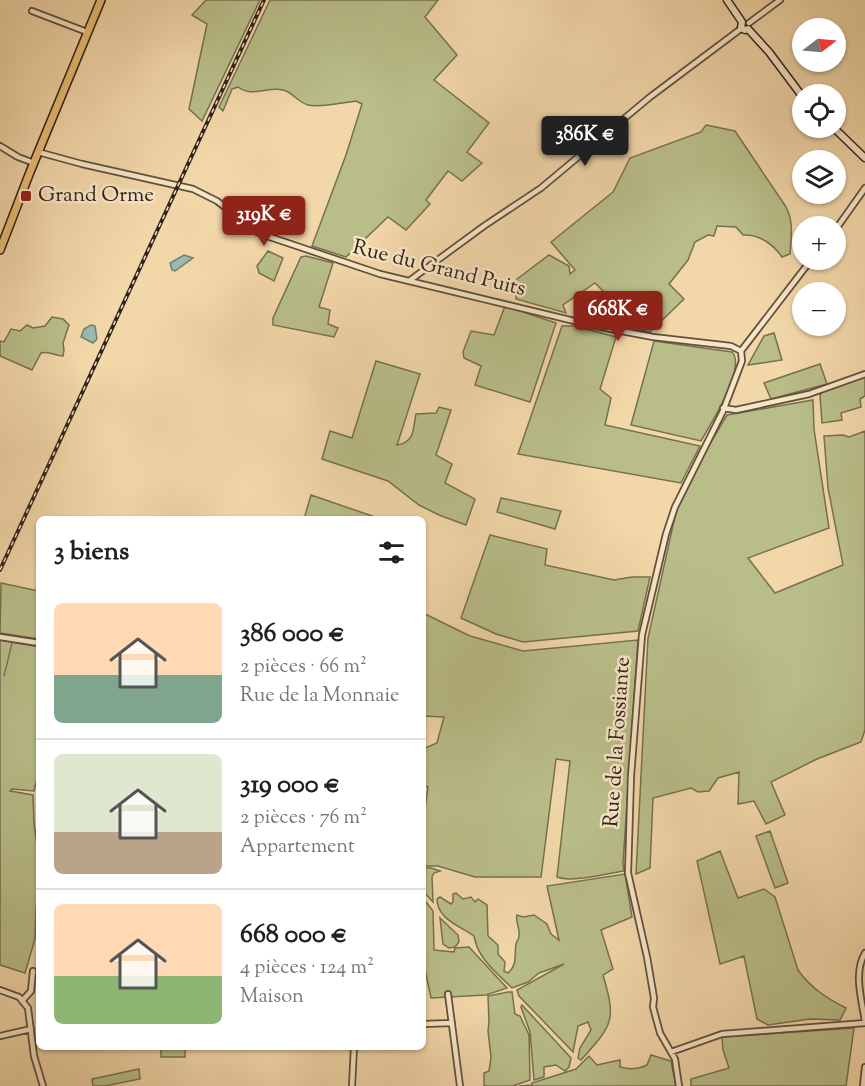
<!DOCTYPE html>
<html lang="fr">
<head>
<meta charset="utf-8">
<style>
  body { margin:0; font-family:"Sorts Mill Goudy",serif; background:#f2f2f2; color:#202124; height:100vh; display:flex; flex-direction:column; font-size:22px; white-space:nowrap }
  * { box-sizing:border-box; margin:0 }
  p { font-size:20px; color:#757577 }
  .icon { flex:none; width:33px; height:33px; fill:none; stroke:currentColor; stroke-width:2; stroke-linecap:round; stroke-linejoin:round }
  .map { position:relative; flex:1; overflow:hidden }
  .drawer { position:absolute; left:36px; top:516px; width:390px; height:534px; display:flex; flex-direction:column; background:#fff; border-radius:9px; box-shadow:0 2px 4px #0004 }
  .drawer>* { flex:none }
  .needle { width:39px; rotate:74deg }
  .tools { position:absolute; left:792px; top:18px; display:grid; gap:12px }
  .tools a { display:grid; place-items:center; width:54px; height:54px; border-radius:50%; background:#fff; box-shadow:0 2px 4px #0004; font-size:30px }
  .price { position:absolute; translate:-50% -51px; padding:0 14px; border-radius:6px; background:#8f2418; color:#fff; font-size:20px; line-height:39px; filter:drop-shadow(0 2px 3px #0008) }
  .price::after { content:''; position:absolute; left:50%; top:36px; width:18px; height:14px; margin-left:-9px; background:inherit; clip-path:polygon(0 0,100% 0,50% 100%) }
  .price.current { background:#222; color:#fff }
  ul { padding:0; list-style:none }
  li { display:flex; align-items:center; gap:18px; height:150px; padding:0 18px }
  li+li { border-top:2px solid #e0e0e0 }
  li span { display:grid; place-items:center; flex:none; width:168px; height:120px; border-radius:9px; color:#555 }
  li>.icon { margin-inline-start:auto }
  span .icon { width:72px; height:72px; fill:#fffc; stroke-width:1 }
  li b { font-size:26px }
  h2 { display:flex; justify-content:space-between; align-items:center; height:72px; padding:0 18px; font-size:26px }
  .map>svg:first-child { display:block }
  .green { fill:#b9be89; stroke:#767050; stroke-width:1.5 }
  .water { fill:#9cb9ad; stroke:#727d71; stroke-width:1.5 }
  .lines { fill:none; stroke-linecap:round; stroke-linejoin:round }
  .stream { stroke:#727d71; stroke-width:1.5 }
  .minor-casing { stroke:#62503c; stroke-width:8 }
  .secondary-casing { stroke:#322317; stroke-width:9 }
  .primary-casing { stroke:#322317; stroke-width:10 }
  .minor { stroke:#f7e5c7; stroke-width:4.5 }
  .secondary { stroke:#f7e5c7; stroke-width:6 }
  .primary { stroke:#e9bc74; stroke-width:7 }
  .rail-casing { stroke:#322317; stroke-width:4 }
  .rail { stroke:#f7e5c7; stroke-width:1.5; stroke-dasharray:4.5; stroke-linecap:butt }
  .poi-dot { fill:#8f2418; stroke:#f7e5c7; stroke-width:2 }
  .labels { text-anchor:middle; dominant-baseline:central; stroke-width:5; stroke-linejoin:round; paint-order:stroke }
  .poi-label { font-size:21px; fill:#322317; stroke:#f7e5c7; text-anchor:start }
  .street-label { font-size:21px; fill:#322317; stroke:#f7e5c7 }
</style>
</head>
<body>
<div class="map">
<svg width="865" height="1086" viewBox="0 0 865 1086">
  <rect width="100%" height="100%" fill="#f2d7a9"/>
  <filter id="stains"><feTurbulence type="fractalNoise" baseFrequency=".00333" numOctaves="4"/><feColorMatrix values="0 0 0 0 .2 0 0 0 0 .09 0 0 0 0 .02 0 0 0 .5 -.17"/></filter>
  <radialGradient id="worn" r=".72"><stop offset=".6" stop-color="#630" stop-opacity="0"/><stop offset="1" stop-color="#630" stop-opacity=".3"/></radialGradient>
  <path class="green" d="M206,0H260L202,121L189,109L207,24L192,15Z
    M270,0H438L425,17L457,55L434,80L489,123L467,152L482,163L462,181L448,171L426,200L430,204L406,230L388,217L346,257L312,246L346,155L362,104L356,101C343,103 318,108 308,105C298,102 292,92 283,90C267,86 253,98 238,87L232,89L223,111L219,107Z
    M706,125L735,131L786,207C794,221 791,239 790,254L782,257C773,244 759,234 743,235L736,227L717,226L714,236L708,235L695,242L688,260L669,284L684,299L650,332L586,318L611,299L595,283L563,305L566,313L516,299V293L519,289L513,282L549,255L569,266L570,274L575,270L551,242L613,192L630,158L701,132Z
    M268,251L283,258L274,281L259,273L257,266Z
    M306,256L333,263L319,307L330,310L328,324L338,328L334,337L273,325V318L301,257Z
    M505,306L556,323L530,402L475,385L481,366L464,358L463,352L471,331L494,335Z
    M52,317L63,319L69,325L63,343L64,350L63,356C54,356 52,351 41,353L32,370L0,356V341L4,342L11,329L20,331L27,325L33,328L45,326Z
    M562,326H575L616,337L600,389L611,398L605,425L700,446L681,483L518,454Z
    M774,333L782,360L748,365L764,336Z
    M654,341L732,352C747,367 710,425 701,441L631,425Z
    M376,361L420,374L397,445C415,442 413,429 416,414L436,413L439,407L451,410L436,455L452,464L445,483L475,499L466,525L439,515L419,505L388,481L322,459L330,431L352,438Z
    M820,364L827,384L771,399L764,383Z
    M865,376V396L860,399L861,407L841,413L842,420L822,423L820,395L822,392Z
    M813,400L814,429L829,528L748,558L775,593L843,565L828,488L824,436L843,435L849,437L865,431V730L861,742L817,759L771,782L785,815L766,824L754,801L738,804L739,772L718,778L709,791L698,792L691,788L653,798L650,868L636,874L648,638L676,512L705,452L727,415Z
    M311,495L375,517L377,519H304Z
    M501,498L561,511L555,529L497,512Z
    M490,535L547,549L545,565L614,580L632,577H650L638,631L523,642L496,634L461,618Z
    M1,583L39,591V639L0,633Z
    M423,613L470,636L523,651L638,640L623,863L624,871C608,873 572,883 557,877L570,761L556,759L541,877H475L438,866H423V822L428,787L423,785V749L437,743L444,717L423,716Z
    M0,640L39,647V771L34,791L12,789L10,791L33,795L34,822L39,862L36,913L35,939L25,973L0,965Z
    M770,831L788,883L775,888L756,836Z
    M720,851L738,898L764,889L775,897L798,970C811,988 826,998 846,1008L840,1020L810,1019L768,1025L757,1019L744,956L720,964L697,861Z
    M423,868H431L440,871L434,873L432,877L433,902L423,891Z
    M625,874L632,917L601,930L613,969L603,975C617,1022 612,1025 581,1060L578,1058L580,1048L591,1030L588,1022L578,1026L573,1052L519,996L517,990L564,964L539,973L528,982L512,988C496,972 478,959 474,936C460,926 437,919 437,899L440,897L451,904L453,902V894L456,893L463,899L471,897L475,902L478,899L487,905L488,936L498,945V954L505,962L504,971L508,973C518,965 514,954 516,944C518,937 519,942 519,935C520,927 515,922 517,915L523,917L534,915L547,924L551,934L559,940L547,886Z
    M423,898L433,911L434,950L454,952L455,948L469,947L507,988L486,995L431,998L423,960Z
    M440,918L458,935L459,942L455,947L449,948L443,944Z
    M508,992H512L515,1014L520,1016L529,1035L530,1080L513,1086H484V1073L489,1071L491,1057L488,1031L489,1022L488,996Z
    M522,1005L571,1058L569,1067L565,1071L556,1065L544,1067V1077L534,1080L530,1032L521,1007Z
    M854,1028L846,1086H691V1079L729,1068L723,1050L722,1037Z
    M161,1047H185V1057H161Z
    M651,1055L671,1061L676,1086H519L532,1085V1083L576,1069L589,1056L597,1065L620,1060V1067C630,1070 639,1069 647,1065Z
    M139,1069L140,1079L105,1086H93L92,1079Z"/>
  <path class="water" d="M184,255L193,258L175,271L172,270L170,263Z
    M91,325L95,326L97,339L93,343L81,337L84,329Z"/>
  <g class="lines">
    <path class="stream" d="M4,676L12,643"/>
    <defs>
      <path id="minor" d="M32,11L87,32
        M749,23L780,0
        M0,146L18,157L34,163
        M38,152L82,164L193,189L217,201L257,232L267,236L380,274L595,326L653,337L731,346L741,351
        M836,229L865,188
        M409,281L484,226L541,188L650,97L742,28
        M723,408L736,410L809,394L865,374
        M0,637L39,643
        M865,953C853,973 862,1000 865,1022
        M0,990L19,997L28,1008L34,1056L43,1086
        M448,994L460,1086
        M23,1000L31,991L33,971
        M423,1024L452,1023
        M0,1036L31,1029
        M671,1052L722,1034L865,1023
        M352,1086L354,1047
        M679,1086L675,1059L660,1033L653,1007L654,998L647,957L628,873L631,776L642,635L666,534L675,507L723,411L742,361L741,351L811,260
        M863,1086L865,1067"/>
      <path id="secondary" d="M727,0L742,22L741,28L745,30L748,29L769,52L802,96
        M834,128L865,158"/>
      <path id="primary" d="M0,250L30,172L101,0"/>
    </defs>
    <use href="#minor" class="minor-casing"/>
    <use href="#secondary" class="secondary-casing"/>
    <use href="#primary" class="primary-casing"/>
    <use href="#minor" class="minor"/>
    <use href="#secondary" class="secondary"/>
    <use href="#primary" class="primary"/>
    <defs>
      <path id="rail" d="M0,570L264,0"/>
    </defs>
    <use href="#rail" class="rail-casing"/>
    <use href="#rail" class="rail"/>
  </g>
  <rect class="poi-dot" x="20" y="190" width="12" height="12" rx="3"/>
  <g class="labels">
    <g class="poi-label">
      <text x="38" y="196">Grand Orme</text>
    </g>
    <g class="street-label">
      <text transform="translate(439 269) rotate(14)">Rue du Grand Puits</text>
      <text transform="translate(618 742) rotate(-86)">Rue de la Fossiante</text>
    </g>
  </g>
  <rect width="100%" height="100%" filter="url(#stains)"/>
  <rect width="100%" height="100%" fill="url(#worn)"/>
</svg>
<div class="tools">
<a><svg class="needle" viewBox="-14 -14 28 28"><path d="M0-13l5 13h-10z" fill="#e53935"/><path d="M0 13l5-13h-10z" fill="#757577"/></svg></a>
<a><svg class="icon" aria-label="locate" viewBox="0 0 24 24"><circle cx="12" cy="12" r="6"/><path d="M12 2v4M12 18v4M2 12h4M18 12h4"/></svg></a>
<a><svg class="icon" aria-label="layers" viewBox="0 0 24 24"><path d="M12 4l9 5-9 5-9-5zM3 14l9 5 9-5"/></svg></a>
<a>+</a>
<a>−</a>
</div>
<b class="price current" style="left:585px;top:167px">386K €</b>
<b class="price" style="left:264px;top:247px">319K €</b>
<b class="price" style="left:618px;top:342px">668K €</b>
<section class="drawer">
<h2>3 biens<svg class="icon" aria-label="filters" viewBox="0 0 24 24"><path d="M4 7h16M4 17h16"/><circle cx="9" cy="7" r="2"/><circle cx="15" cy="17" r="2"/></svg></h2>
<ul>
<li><span style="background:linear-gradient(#ffd9b3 60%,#7fa58c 0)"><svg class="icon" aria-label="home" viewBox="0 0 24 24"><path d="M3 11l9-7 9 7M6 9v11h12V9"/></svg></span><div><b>386 000 €</b><p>2 pièces · 66 m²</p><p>Rue de la Monnaie</p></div></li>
<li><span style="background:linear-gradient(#dfe7d0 65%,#b9a48a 0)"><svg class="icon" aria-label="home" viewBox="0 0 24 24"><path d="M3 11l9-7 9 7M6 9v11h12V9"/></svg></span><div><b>319 000 €</b><p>2 pièces · 76 m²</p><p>Appartement</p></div></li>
<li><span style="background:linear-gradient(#ffd9b3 60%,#8fb573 0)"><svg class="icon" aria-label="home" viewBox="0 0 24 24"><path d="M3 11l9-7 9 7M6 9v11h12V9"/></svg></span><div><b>668 000 €</b><p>4 pièces · 124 m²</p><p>Maison</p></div></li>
</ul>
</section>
</div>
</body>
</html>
